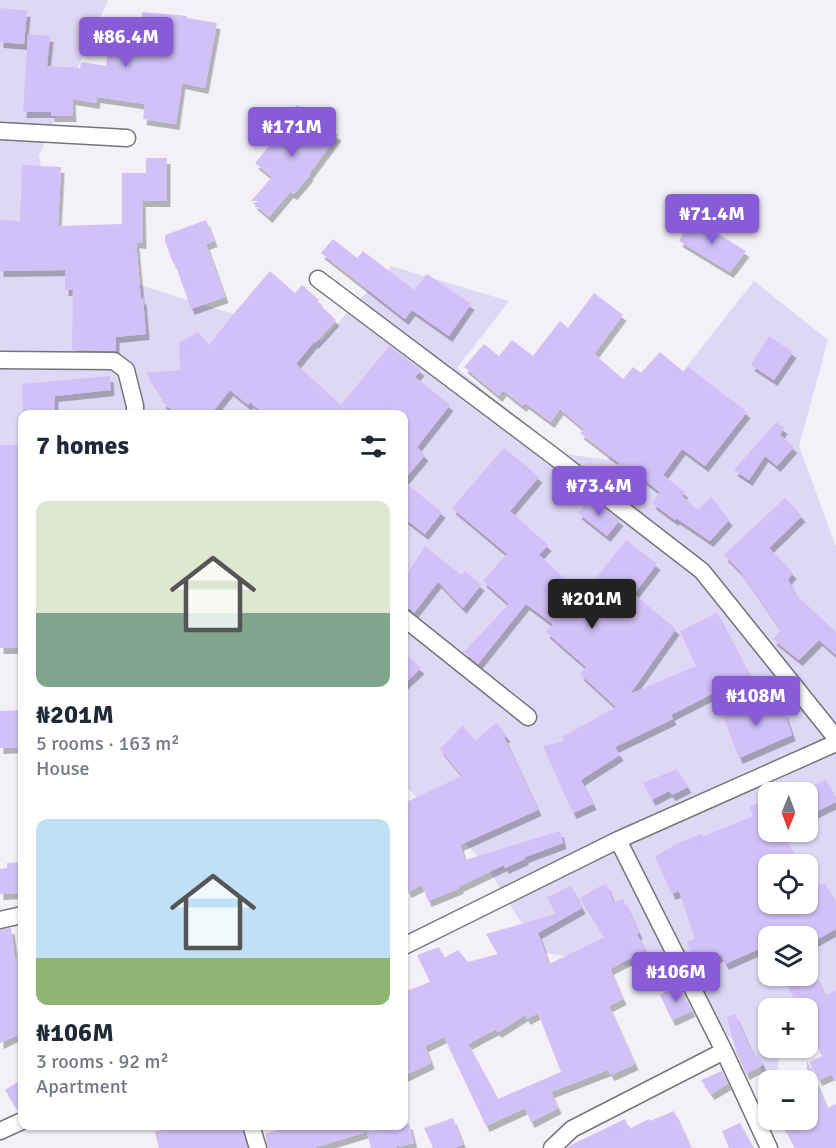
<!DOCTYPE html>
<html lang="en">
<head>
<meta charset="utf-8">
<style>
  body { margin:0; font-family:Signika,sans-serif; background:#f6f6f7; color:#1f2937; height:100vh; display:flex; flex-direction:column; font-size:22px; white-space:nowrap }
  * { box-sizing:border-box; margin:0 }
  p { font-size:20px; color:#747a83 }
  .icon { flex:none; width:33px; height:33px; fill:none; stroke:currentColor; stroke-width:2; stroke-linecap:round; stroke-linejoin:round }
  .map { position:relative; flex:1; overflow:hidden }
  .drawer { position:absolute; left:18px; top:410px; width:390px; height:720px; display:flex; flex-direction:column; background:#fff; border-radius:12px; box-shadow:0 2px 4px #0004 }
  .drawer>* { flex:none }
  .needle { width:39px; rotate:181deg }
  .buttons { position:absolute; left:758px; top:782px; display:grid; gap:12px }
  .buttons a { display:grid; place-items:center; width:60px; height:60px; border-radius:12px; background:#fff; box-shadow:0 2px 4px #0004; font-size:30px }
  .price { position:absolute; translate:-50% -51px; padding:0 14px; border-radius:6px; background:#885cd6; color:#fff; font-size:20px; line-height:39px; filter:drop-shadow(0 2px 3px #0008) }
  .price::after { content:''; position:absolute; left:50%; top:36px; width:18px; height:14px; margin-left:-9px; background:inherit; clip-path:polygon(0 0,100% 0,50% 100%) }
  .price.selected { background:#222; color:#fff }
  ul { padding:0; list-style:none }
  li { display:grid; align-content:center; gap:12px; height:318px; padding:0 18px }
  li span { display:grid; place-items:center; height:186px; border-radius:12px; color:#555 }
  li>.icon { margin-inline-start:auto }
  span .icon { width:108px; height:108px; fill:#fffc; stroke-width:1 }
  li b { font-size:26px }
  h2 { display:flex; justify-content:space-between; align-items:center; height:72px; padding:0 18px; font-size:26px }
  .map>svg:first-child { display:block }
  .green { fill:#ded7f5; fill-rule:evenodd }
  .building { fill:#d0c1f8; fill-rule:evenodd; filter:url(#shadow) }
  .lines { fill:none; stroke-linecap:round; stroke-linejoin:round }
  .street-casing { stroke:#767579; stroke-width:19 }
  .street { stroke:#fff; stroke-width:16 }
</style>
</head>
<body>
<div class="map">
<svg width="836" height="1148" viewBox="0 0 836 1148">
  <defs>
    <filter id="shadow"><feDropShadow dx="3.5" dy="6" stdDeviation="0" flood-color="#0004"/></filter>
  </defs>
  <rect width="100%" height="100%" fill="#f3f1f7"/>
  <path class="green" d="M0,0H108L39,155L59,260L321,341L391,266L509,301L457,368L559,453L608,460L683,371L754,281L828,340L799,446L836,547V1032L807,1008H791L785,1005L784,1008H768V1047H780L777,1080H772L663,971L539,952L484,862L404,785V414H22V470L0,459ZM768,792H807V831H768ZM768,864H807V903H768ZM768,936H807V975H768Z"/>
  <path class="building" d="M0,8L27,11L24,44L0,42Z
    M142,12L187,16V18L217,23L205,88L182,83L176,124L143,119L145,104L97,97L96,103L72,99L73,116H51V112H23L28,34L50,36L47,66L80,68L81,62L106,66L112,24L141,29Z
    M297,105L338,135L309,174L310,175L294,194L290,192L269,217L253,203L259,201H251L272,177L255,163L287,124L284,122Z
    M146,158H167V201H142L143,243L136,242L141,299L143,298L146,334L116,337V351L72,350L73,290H65V270L0,271V220L20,221L22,165L61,167L58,226L122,224V173H146Z
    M692,218L746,251L730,272L679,241Z
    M206,220L214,241L206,244L225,297L191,309L175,263H173L165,241V235Z
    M333,239L357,258L363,251L414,290L427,274L471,304L449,336L412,310L405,319L321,253Z
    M270,271L295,293L302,285L319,300L317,302L336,320L315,343L314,342L296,364L341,405L389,346L421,370L415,377L450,405L417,447L425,455L404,480V414H264L250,402L248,405L230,390L211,414H177L162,402L164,401L146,373L180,370L179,343L198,332L209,345L231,317Z
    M594,293L623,315L594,354L623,379L633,367L641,373L660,352L684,372L688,367L747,412L705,466L682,449L663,475L685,492L682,496L698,510L711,497L729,520L710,541L676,518L675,520L652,503L660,492L635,473L631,478L617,467L619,463L580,433L584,429L560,409L551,422L525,403L523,406L503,390L499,396L464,367L484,344L499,356L512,340L533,356L560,321L568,328Z
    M769,336L793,352L774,380L751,365Z
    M110,376L111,390L55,396L54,414H23L22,384Z
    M776,422L784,428L780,435L794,447L777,466L765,456L749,480L734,470Z
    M0,445H22V648H0Z
    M504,448L539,477L510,511L548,545L539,555L583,595L626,540L657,564L634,594L676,629L630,694L696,666L680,631L717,613L749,675L671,715L673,719L615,747L620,755L581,780L593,804L573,813L543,746L565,741L562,737L616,707L580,674L586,667L546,632L553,624L526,604L478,664L464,652L509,604L483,581L507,554L452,508Z
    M404,482L442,512L425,534L404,518Z
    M590,498L620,520L607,536L578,513Z
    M785,498L802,516L769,548L793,573L788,579L795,594L836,632V655L819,640L799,660L773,639L781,630L740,571L724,555Z
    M425,546L461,575L465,571L481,585L463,608L438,582L414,613L410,609L404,608V579Z
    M404,653L421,668L404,684Z
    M766,697L773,715L784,711L792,735L739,758L722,713Z
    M22,710V747L0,748V711Z
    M496,723L507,736L504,737L538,810L460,845L465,860L560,831L563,843L525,857V859L505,868L504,865L460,886V888L428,901L422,885L408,892L404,883V803L462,776L440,749L463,725L475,741Z
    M677,769L688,787L672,795L669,791L652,800L643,783Z
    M826,780L836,799V802L807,816V788Z
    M768,801V831H781L800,864H768V903H807V863L818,886L825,883L836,904V929L807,945V936H768V945L725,964L721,955L697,967L687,942L695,939L679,891L672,894L655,857L676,844L701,834L702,837L753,816L749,806Z
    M22,862V893L0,894V869L7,868V863Z
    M606,883L614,903L623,899L639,933L637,934L645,951L610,969L623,999L609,1006L635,1064L611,1075L608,1070L551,1092L558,1108L531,1122L525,1108L486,1126L444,1037L425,1046L431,1063L404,1076V992L430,982L417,955L439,947L444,958L458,950L468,962L498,954L486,934L556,914L547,897L571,886L582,908L538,933L549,964L605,937L580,898ZM538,1013L561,1072L498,1099L468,1044L496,1029L498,1032L525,1015L527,1019Z
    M11,928L15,959L22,955V1033L0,1043V930Z
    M782,975H815L825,996L836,990V1083L832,1074L819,1080L809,1062L822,1056L807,1026V1008H799Z
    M678,984L692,1011L672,1020L660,995Z
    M735,1014L754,1057L758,1055L763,1065L746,1074L736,1052L727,1017Z
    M807,1060L827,1108L836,1104V1148H795L779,1119H807Z
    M722,1071L728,1084L711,1094L701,1080Z
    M22,1079V1111H18L5,1090Z
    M674,1111L691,1148H567L571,1145L625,1119L629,1129L649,1119L650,1121Z
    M453,1118L463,1144L454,1148H433L424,1128Z
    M409,1123L414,1143L393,1148H371L367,1132L404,1125Z
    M740,1123L753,1148H729L722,1131Z
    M181,1125H241L247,1148H159L155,1132Z
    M295,1125L297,1129L311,1125H375L376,1129L313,1148H268L265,1134Z"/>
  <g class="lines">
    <defs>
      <path id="street" d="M0,131L127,138
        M318,279L552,455L702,571L836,738
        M0,360L114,361L126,370L135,406V414
        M404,618L528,717
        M618,840L724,1051L769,1148
        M0,920L22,915
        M404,946L618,840L836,743
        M251,1125L258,1148
        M0,1131L22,1121
        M552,1148L572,1129L724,1051"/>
    </defs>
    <use href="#street" class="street-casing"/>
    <use href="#street" class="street"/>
  </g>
</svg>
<div class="buttons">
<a><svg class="needle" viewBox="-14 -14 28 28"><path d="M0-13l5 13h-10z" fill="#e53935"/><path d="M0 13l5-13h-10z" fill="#747a83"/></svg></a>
<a><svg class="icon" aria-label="locate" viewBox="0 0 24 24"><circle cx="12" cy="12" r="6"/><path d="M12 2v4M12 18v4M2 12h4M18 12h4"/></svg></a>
<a><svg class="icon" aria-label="layers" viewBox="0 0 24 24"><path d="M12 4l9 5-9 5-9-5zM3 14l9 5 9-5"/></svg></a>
<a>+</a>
<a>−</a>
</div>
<b class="price" style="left:126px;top:68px">₦86.4M</b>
<b class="price" style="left:292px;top:158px">₦171M</b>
<b class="price" style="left:712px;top:245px">₦71.4M</b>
<b class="price" style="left:599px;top:517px">₦73.4M</b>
<b class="price selected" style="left:592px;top:630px">₦201M</b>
<b class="price" style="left:756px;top:727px">₦108M</b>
<b class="price" style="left:676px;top:1003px">₦106M</b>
<section class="drawer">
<h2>7 homes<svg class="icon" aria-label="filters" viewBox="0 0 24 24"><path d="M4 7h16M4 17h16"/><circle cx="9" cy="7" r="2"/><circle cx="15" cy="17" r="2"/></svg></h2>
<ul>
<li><span style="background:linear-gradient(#dfe7d0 60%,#7fa58c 0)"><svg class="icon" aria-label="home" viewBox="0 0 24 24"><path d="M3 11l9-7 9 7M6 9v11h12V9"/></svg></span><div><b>₦201M</b><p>5 rooms · 163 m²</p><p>House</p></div></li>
<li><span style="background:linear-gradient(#bfe0f5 75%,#8fb573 0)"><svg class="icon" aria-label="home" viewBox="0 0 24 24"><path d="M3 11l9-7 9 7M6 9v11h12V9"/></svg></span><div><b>₦106M</b><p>3 rooms · 92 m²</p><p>Apartment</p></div></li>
</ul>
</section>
</div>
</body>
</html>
